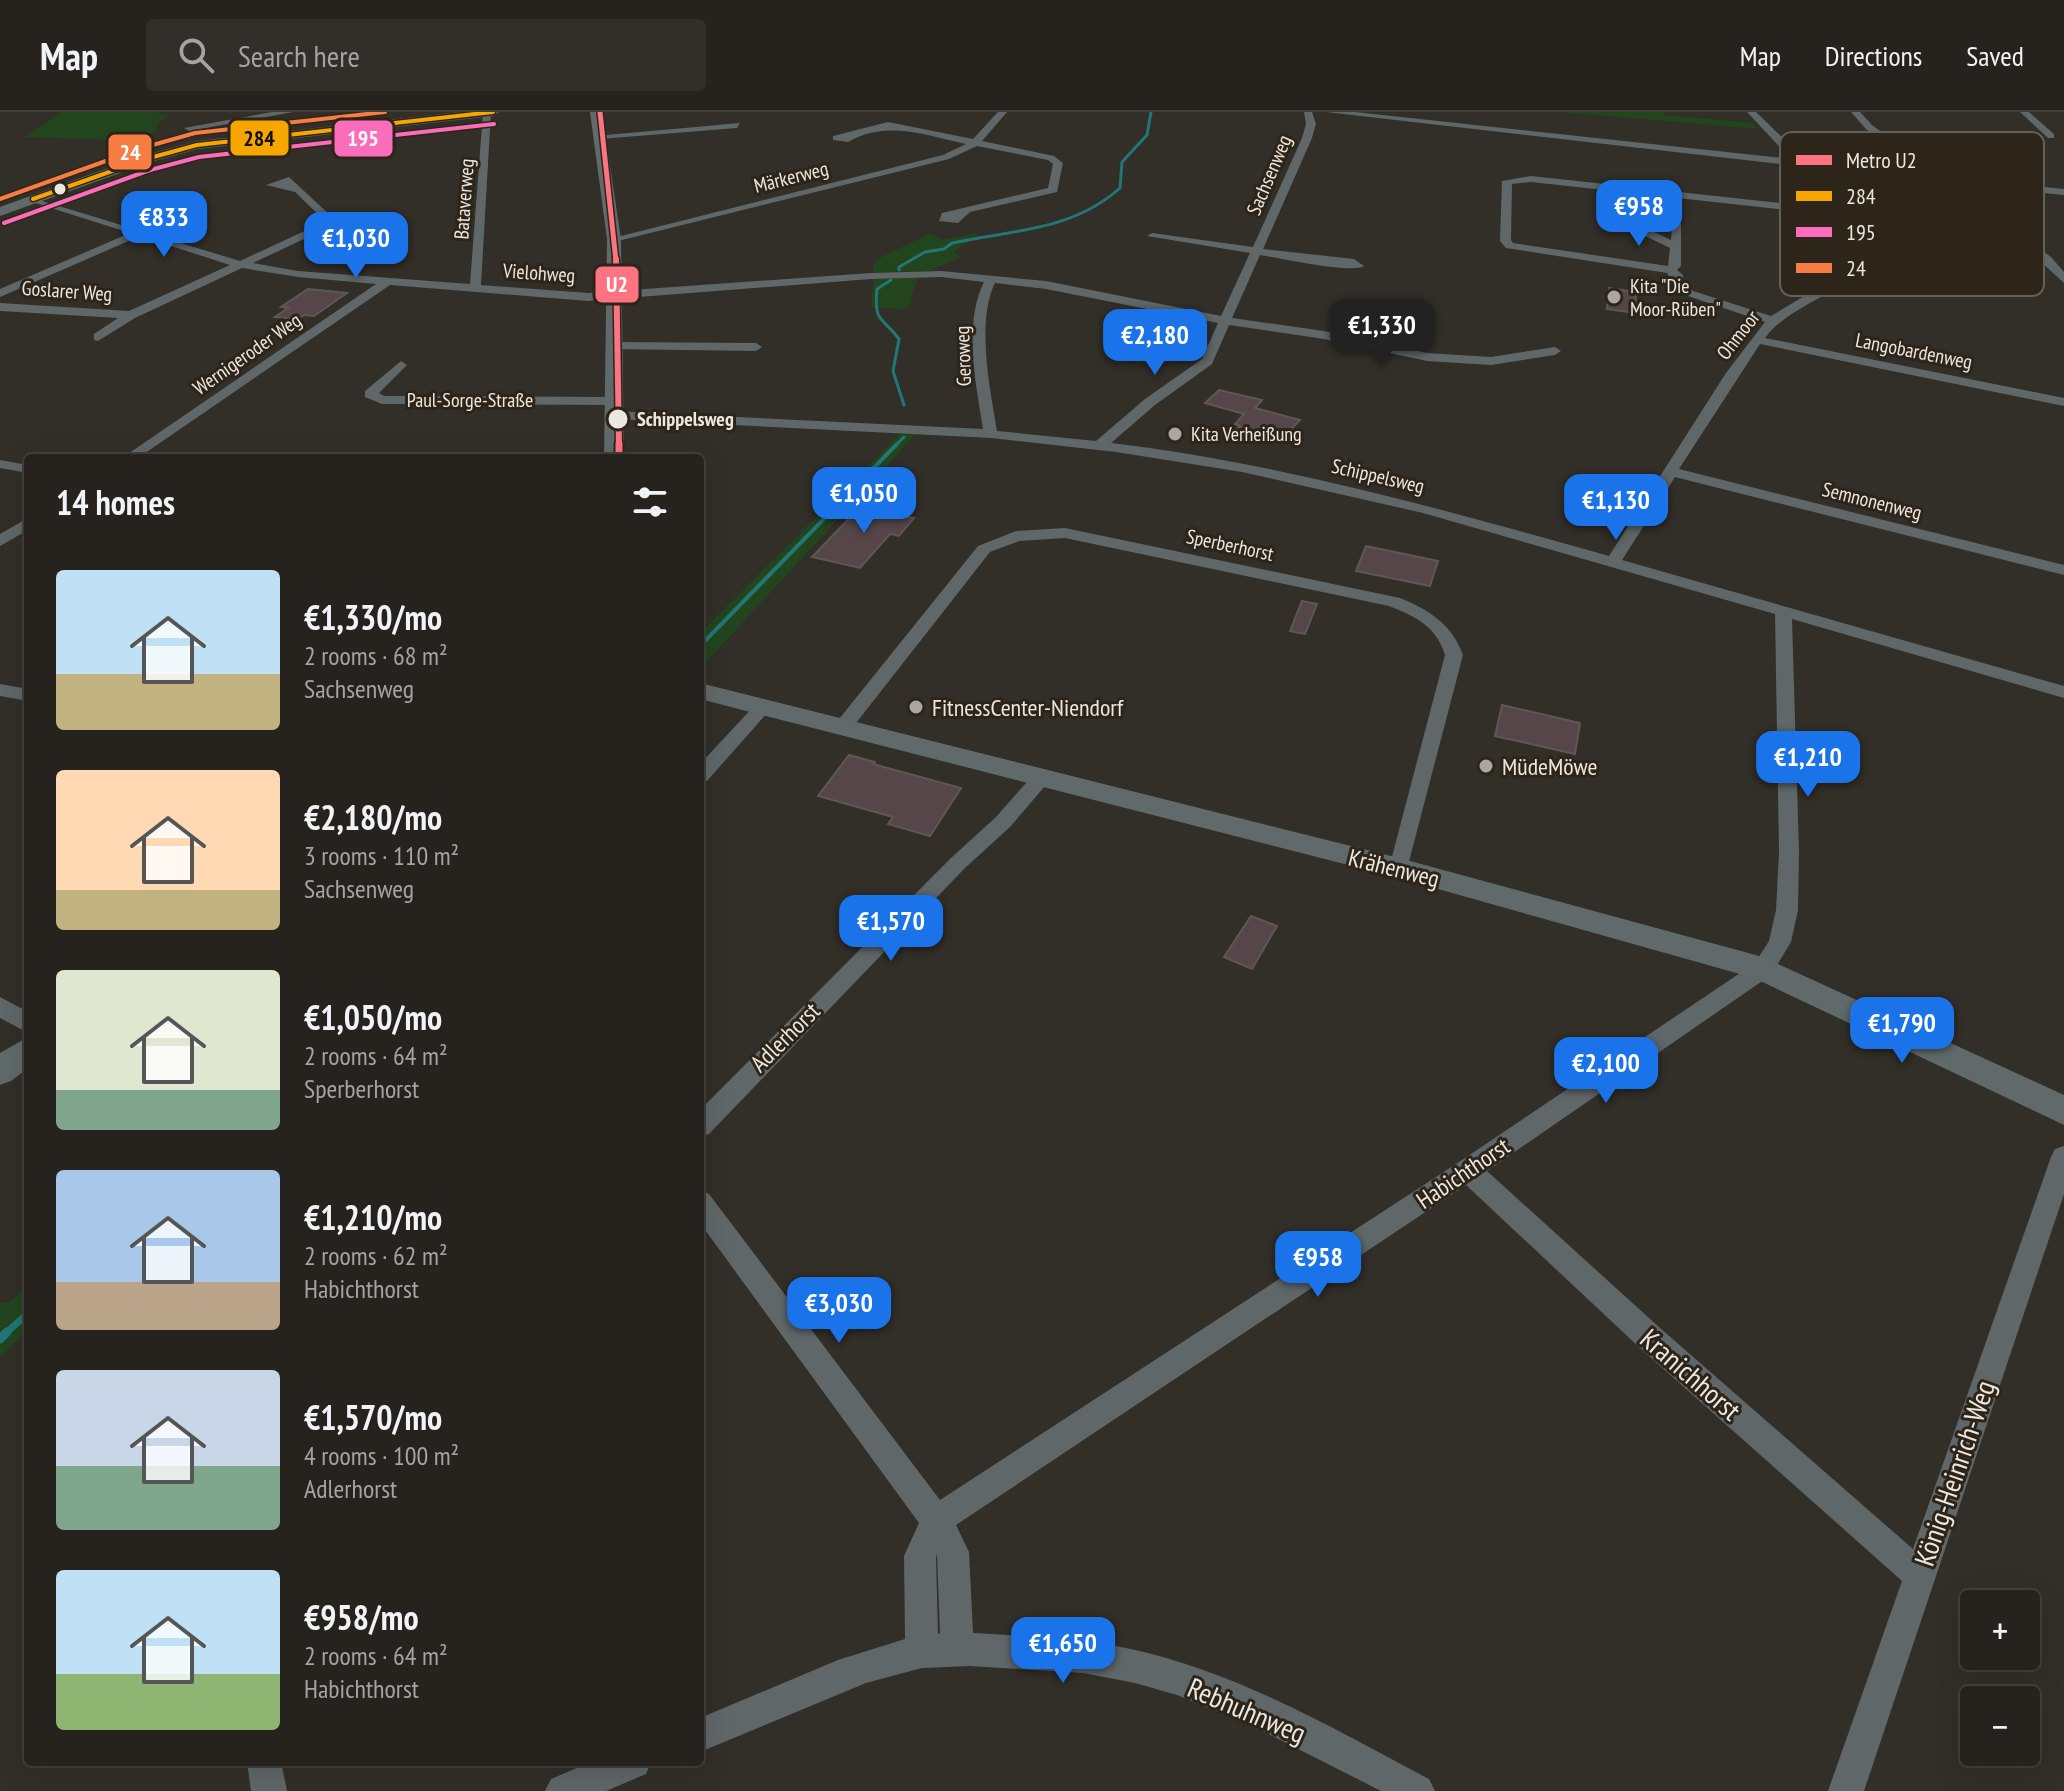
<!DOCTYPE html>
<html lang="en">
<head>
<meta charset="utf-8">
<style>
  body { margin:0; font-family:"PT Sans Narrow",sans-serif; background:#322f2b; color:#f1f3f6; height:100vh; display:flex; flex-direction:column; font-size:30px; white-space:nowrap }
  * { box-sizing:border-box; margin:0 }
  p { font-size:26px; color:#a4a4a4 }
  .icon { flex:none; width:44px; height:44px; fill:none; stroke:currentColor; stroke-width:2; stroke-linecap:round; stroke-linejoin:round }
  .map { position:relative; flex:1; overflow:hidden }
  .sheet { position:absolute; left:24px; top:342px; width:680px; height:1312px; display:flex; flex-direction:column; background:#26221e; border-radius:8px; box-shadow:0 8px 32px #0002,0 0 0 2px #423f3c }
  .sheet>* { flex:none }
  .buttons { position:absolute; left:1960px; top:1478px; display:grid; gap:16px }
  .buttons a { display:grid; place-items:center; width:80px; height:80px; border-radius:8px; background:#26221e; box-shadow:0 8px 32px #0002,0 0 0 2px #423f3c; font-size:40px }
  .price { position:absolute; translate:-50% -68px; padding:0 18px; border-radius:16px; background:#1a73e8; color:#fff; font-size:26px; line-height:52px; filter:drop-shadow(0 2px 4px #0008) }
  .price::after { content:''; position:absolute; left:50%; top:48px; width:24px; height:18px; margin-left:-12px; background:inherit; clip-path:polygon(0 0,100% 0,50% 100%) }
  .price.current { background:#222; color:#fff }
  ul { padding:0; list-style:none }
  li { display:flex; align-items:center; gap:24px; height:200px; padding:0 32px }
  li span { display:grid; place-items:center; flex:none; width:224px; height:160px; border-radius:8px; color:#555 }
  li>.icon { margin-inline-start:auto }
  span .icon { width:96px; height:96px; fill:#fffc; stroke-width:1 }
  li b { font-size:34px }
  h2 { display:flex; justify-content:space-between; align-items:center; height:96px; padding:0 32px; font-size:34px }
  header { display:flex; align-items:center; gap:48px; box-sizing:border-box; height:112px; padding:0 40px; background:#26221e; border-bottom:2px solid #423f3c }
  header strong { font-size:38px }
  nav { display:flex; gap:44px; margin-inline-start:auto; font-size:28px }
  .search { width:560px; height:72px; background:#322f2b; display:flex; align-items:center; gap:20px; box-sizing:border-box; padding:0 28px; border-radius:8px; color:#a4a4a4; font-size:30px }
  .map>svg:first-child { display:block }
  .green { fill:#22451e }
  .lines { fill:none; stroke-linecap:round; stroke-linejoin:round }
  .stream-far3 { stroke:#237676; stroke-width:3 }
  .stream-far2 { stroke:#237676; stroke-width:4 }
  .stream-far1 { stroke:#237676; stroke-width:7 }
  .stream { stroke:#237676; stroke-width:9 }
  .building { fill:#564649; stroke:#5d5855; stroke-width:2 }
  .street { fill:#5f6769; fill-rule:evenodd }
  .secondary { fill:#616a6a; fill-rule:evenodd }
  .bus-1-casing { stroke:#2d2519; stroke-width:7 }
  .bus-2-casing { stroke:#2d2519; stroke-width:7 }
  .bus-3-casing { stroke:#2d2519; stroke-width:7 }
  .bus-1 { stroke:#f7a600; stroke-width:4 }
  .bus-2 { stroke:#fb6dba; stroke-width:4 }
  .bus-3 { stroke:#f77d43; stroke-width:4 }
  .metro-1-far2-casing { stroke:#2d2519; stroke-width:8 }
  .metro-1-far1-casing { stroke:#2d2519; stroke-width:9 }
  .metro-1-casing { stroke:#2d2519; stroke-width:11 }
  .metro-1-far2 { stroke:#fc7382; stroke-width:5 }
  .metro-1-far1 { stroke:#fc7382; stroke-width:6 }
  .metro-1 { stroke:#fc7382; stroke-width:7 }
  .bus-dot { fill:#ece7df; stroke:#2d2519; stroke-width:3 }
  .poi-dot { fill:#aba69f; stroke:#2d2519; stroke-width:3 }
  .labels { text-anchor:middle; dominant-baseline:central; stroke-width:6; stroke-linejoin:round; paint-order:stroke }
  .far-street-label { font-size:20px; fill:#ece7df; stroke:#2d2519 }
  .far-poi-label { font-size:20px; fill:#ece7df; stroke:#2d2519; text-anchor:start }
  .far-stop-label { font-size:20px; font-weight:bold; fill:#ece7df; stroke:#2d2519; text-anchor:start }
  .poi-label { font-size:24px; fill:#ece7df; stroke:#2d2519; text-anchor:start }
  .street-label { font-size:24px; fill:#ece7df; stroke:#2d2519 }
  .near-street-label { font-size:28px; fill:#ece7df; stroke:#2d2519 }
  .key { fill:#2d2519; stroke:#665f54; stroke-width:2 }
  .key-label { font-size:22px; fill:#ece7df }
  .line-badge { stroke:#2d2519; stroke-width:3 }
  .badge-label { font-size:22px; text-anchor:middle; font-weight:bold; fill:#fff }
  .pale-badge-label { font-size:22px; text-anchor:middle; font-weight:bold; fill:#111 }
</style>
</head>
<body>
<header>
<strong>Map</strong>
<div class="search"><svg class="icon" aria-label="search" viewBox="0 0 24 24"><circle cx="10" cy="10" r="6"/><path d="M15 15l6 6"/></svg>Search here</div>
<nav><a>Map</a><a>Directions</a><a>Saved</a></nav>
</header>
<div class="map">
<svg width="2064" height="1679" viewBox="0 0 2064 1679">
  <rect width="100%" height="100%" fill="#322e28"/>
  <path class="green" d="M62,0H157L168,4L157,12V17L150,22L153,23L144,29L25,25Z
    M1561,0H1664V3L1753,11L1758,17Z
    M931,121L942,128L977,121L978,126L970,128L954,140L962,145L929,159L873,160L875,148Z
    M918,165L908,197L871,196L874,167Z
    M900,322H916L700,557V521Z
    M28,1173V1218L0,1245V1190L8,1191Z"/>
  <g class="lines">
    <path class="stream-far3" d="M899,158V155L925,140L944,137L952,131C1012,118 1072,119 1120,76L1122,50L1147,23L1151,0
      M891,168L877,177C874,212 881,203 899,227L893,259L904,293
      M895,334L904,325"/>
    <path class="stream-far2" d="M700,534L897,332"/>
    <path class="stream-far1" d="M5,1222L28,1201"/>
    <path class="stream" d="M0,1227L7,1220"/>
  </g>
  <path class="building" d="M1609,176L1636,180L1635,201L1607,197Z
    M308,177L347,181L314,204L304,203L298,207L275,205L288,196L281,195Z
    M1219,278L1262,288L1255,296L1300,308L1279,330L1235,319L1240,314L1235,312L1244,302L1205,291Z
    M865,390L911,400L907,405L914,406L899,424L890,422L860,456L812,445Z
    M1366,434L1438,449L1430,474L1356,459Z
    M1302,489L1317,492L1305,522L1290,519Z
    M1502,593L1580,611L1575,642L1495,624Z
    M849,643L875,650L873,652L961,676L930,724L888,712L893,705L818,684Z
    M1251,804L1277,814L1252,857L1224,845Z"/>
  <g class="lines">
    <path class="street" d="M272,0H293L189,19L184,16Z
      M483,0H491L481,173L588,181L871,161L941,159L1046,169L1221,204L1250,141L1147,124L1152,121L1253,135L1302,26L1306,12L1304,0H1312L1316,12L1312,26L1263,137L1354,147L1364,154C1351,162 1281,146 1260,143L1232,206L1324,219L1427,241L1491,245L1555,235L1561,239L1555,243L1491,253L1427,249L1324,227L1229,213L1212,252L1155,293L1111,331C1280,351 1445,398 1609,444L1726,261L1765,210L1679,181L1667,161L1506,136L1500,129L1502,69L1531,64L1844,98L1798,54L1326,0H1355L1791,47L1747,0H1756L1879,119L1885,129L2031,142L1866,17L1851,0H1860L1872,13L1942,65L2064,77V83L1951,72L2051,145L2064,160V171L2041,150L1885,136C1866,174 1793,188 1765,226L2064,286V294L1760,232L1679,357L2064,453V463L1675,365L1622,448L2064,574V586L1792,507L1799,740L1798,798L1791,830L1771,863L1487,1059L1660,1216L1913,1437L2051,1045L2055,1037L2064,1034V1082L1864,1679H1828L1902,1469L1640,1236L1466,1073L956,1413L969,1440L973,1521C1026,1524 1079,1526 1131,1537C1237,1560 1335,1617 1429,1667L1435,1679H1381L1247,1611L1177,1583L1135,1571L1083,1561L970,1554L922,1556L866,1571L700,1640V1606L838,1548L905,1527L904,1444L919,1411L700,1111V1078L709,1082L940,1388L1459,1050L1755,851L1769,829L1776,798L1779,740L1775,502L1423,401L1242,360L1116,340L991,326L614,307L607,303L614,299L983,317C976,273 963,212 984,170L941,165L871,167L588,189L390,173L138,346H122L376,172L298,165L242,156L135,206L98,229L94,228V222L118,206L0,199V191L129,199L230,153L140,124L0,185V177L130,121L29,89V85L240,149L313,115L320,104L295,80L266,73L289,65L331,104L321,119L253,151L298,159L470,172ZM1531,70L1852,105L1875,132L1860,151L1771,204L1687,177L1683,172V163L1677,158L1681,154V112L1672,114L1671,128L1648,117L1647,108L1638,110L1639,121L1670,136L1668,154L1513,131L1511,128L1512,72ZM995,171L1046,177L1218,211L1202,247L1145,287L1096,329L997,319C990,277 976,210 995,171ZM937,1442L940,1521L938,1522L936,1445Z
      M998,0H1007L982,29L1054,44L1063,51L1057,80L970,100L958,111L939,109L942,101L1048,76L1053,52L1048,48L977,34L949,47L614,130L609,127L943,43L966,32C923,23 888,8 848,30L833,28V24L888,10L973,27Z
      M2020,0H2029L2054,22V26H2048Z
      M740,11L737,16L600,27L595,24Z
      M614,230L756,231L762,235L756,239L610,237L608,234Z
      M401,249L407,253L379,281L384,284L614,285L621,289L614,293L382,292L365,285V279Z
      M0,348L28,353V361L0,356Z
      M28,406V418L0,434V422Z
      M1065,416L1400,486C1429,498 1452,512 1463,543L1406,761H1392L1389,756L1445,543C1437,515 1415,504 1389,494L1065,426L1019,429L990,440L849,620H835L833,616L835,612L978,434L1016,419Z
      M0,572L28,577V589L0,584Z
      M762,590L768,592L771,596L768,600L707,669L700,670V652L756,592Z
      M1041,660L1051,667L1010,715L965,756L709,1022L700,1025V998L951,746L996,705L1034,662Z
      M0,885L28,900V921L0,906Z
      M247,1650H281L287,1679H251Z
      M591,1650H651L646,1662L606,1679H545L551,1667Z"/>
    <path class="secondary" d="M460,0H499L493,4L198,37L151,50L0,104V95L141,44L197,29Z
      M590,0H602L621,127L624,346H604L607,127Z
      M700,571L1399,746L1763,845L2064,983V1013L1754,866L1399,766L700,587Z
      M28,925V956L11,969L0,973V941Z"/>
    <defs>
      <path id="bus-1" d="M33,87L146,47L197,33L493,0"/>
      <path id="bus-2" d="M4,111L150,58L199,45L494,12"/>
      <path id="bus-3" d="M0,87L142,36L195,21L385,0"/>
    </defs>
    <use href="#bus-1" class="bus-1-casing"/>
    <use href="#bus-2" class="bus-2-casing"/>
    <use href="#bus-3" class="bus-3-casing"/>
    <use href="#bus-1" class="bus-1"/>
    <use href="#bus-2" class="bus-2"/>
    <use href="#bus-3" class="bus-3"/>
    <defs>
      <path id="metro-1-far2" d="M600,0L616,149"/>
      <path id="metro-1-far1" d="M616,147L619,334"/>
      <path id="metro-1" d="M619,332V346"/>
    </defs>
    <use href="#metro-1-far2" class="metro-1-far2-casing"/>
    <use href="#metro-1-far1" class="metro-1-far1-casing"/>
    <use href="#metro-1" class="metro-1-casing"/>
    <use href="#metro-1-far2" class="metro-1-far2"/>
    <use href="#metro-1-far1" class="metro-1-far1"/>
    <use href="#metro-1" class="metro-1"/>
  </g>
  <g class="bus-dot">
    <circle cx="60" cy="77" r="7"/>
    <circle cx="618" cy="307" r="11"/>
  </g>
  <g class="poi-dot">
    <circle cx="1614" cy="185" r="8"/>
    <circle cx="1175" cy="322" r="8"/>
    <circle cx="916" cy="595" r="8"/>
    <circle cx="1486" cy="654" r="8"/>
  </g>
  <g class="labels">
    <g class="far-street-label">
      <text transform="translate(1269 63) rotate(-67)">Sachsenweg</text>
      <text transform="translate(791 65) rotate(-14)">Märkerweg</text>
      <text transform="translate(464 87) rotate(-86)">Bataverweg</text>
      <text transform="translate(539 161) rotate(4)">Vielohweg</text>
      <text transform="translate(67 179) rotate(4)">Goslarer Weg</text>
      <text transform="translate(1738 223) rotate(-52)">Ohmoor</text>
      <text transform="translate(1914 239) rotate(11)">Langobardenweg</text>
      <text transform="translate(247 242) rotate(-35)">Wernigeroder Weg</text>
      <text transform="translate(963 244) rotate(-92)">Geroweg</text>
      <text x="470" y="288">Paul-Sorge-Straße</text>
      <text transform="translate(1378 364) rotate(13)">Schippelsweg</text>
      <text transform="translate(1872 389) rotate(14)">Semnonenweg</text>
      <text transform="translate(1230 433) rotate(12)">Sperberhorst</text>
    </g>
    <g class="far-poi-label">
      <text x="1630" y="174">Kita "Die<tspan x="1630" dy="23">Moor-Rüben"</tspan></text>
      <text x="1191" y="322">Kita Verheißung</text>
    </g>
    <g class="far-stop-label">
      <text x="637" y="307">Schippelsweg</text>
    </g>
    <g class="poi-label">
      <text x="932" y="595">FitnessCenter-Niendorf</text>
      <text x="1502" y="654">MüdeMöwe</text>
    </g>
    <g class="street-label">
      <text transform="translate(1394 756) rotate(14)">Krähenweg</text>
      <text transform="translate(785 925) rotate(-45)">Adlerhorst</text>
      <text transform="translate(1463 1061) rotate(-34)">Habichthorst</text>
    </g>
    <g class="near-street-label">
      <text transform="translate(1691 1262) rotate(41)">Kranichhorst</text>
      <text transform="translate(1954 1361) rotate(-71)">König-Heinrich-Weg</text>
      <text transform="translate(1247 1598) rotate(23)">Rebhuhnweg</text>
    </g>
  </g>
  <rect x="1780" y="20" width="264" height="164" rx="12" class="key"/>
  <rect x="1796" y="43" width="36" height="10" fill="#fc7382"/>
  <rect x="1796" y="79" width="36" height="10" fill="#f7a600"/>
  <rect x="1796" y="115" width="36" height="10" fill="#fb6dba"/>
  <rect x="1796" y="151" width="36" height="10" fill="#f77d43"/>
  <g class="key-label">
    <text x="1846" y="56">Metro U2</text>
    <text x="1846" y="92">284</text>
    <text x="1846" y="128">195</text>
    <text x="1846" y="164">24</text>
  </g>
  <g class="line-badge">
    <rect x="229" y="7" width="61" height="38" rx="8" fill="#f7a600"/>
    <rect x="333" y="7" width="61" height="39" rx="8" fill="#fb6dba"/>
    <rect x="107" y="21" width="46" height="38" rx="8" fill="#f77d43"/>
    <rect x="594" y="153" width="46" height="39" rx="8" fill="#fc7382"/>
  </g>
  <g class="badge-label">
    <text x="363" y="34">195</text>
    <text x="130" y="48">24</text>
    <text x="617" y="180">U2</text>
  </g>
  <g class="pale-badge-label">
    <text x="259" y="34">284</text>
  </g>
</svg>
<div class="buttons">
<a>+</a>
<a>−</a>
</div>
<b class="price" style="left:1639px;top:136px">€958</b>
<b class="price" style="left:164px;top:147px">€833</b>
<b class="price" style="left:356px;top:168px">€1,030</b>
<b class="price current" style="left:1382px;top:255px">€1,330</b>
<b class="price" style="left:1155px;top:265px">€2,180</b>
<b class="price" style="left:864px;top:423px">€1,050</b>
<b class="price" style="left:1616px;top:430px">€1,130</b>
<b class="price" style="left:1808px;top:687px">€1,210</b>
<b class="price" style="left:891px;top:851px">€1,570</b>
<b class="price" style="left:1902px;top:953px">€1,790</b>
<b class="price" style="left:1606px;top:993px">€2,100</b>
<b class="price" style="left:1318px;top:1187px">€958</b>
<b class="price" style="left:839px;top:1233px">€3,030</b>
<b class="price" style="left:1063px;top:1573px">€1,650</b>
<section class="sheet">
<h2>14 homes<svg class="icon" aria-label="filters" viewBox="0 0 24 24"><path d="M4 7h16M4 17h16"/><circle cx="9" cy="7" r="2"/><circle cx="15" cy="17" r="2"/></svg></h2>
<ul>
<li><span style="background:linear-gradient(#bfe0f5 65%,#c2b280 0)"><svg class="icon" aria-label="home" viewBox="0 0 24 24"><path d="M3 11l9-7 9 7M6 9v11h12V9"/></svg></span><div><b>€1,330/mo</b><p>2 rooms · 68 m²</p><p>Sachsenweg</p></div></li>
<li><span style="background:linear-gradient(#ffd9b3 75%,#c2b280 0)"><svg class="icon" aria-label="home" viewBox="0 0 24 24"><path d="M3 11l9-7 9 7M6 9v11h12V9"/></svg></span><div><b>€2,180/mo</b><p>3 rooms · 110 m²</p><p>Sachsenweg</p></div></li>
<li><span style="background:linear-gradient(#dfe7d0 75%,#7fa58c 0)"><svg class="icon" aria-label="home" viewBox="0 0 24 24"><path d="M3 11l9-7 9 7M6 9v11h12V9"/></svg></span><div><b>€1,050/mo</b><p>2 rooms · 64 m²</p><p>Sperberhorst</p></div></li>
<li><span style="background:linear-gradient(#a9c7e8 70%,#b9a48a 0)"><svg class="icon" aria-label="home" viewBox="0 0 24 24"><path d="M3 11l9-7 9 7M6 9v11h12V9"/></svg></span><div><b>€1,210/mo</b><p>2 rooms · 62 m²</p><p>Habichthorst</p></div></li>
<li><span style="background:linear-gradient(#c9d6e8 60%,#7fa58c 0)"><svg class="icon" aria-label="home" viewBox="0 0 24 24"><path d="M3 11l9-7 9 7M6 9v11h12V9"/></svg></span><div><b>€1,570/mo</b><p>4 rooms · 100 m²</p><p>Adlerhorst</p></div></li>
<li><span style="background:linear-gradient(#bfe0f5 65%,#8fb573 0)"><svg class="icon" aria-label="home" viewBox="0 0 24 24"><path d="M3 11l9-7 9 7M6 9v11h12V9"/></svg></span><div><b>€958/mo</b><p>2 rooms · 64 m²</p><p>Habichthorst</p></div></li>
</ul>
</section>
</div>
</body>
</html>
